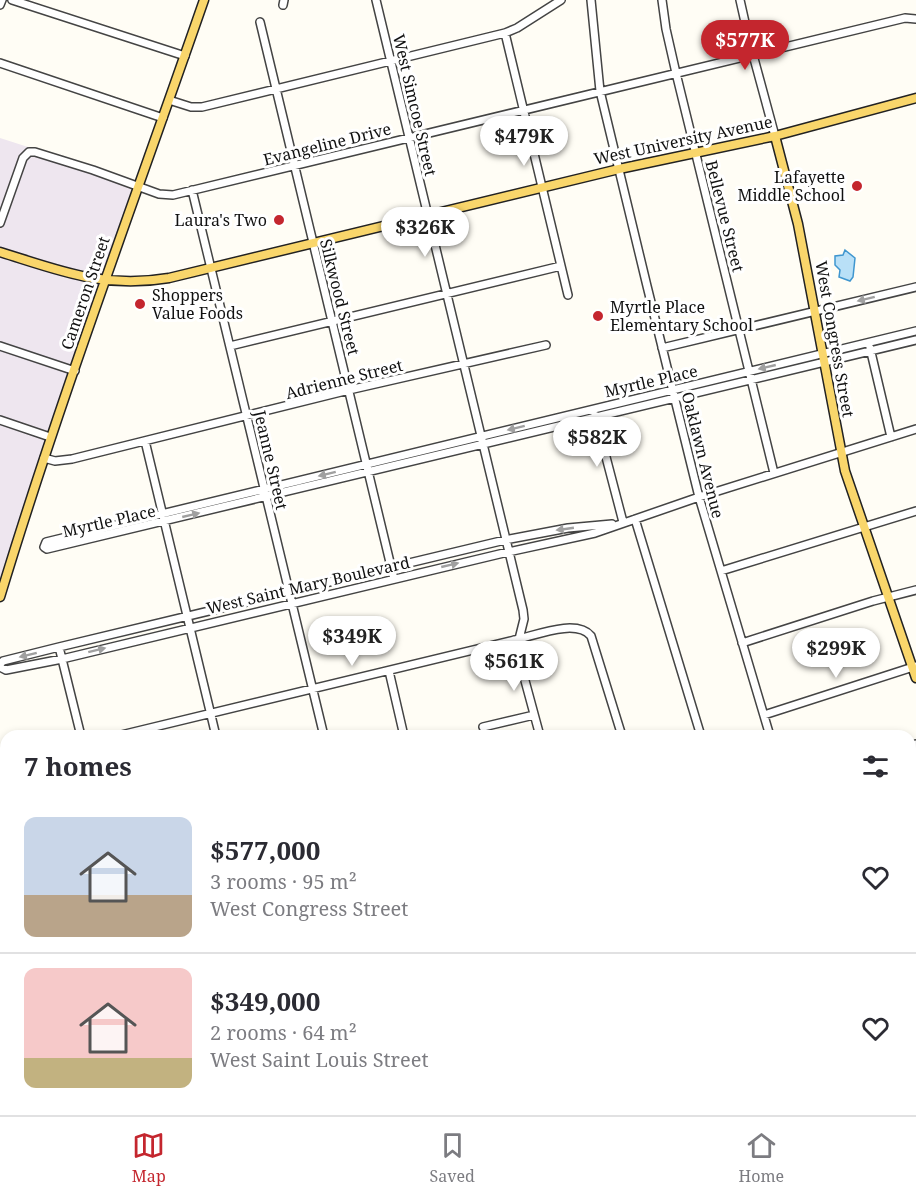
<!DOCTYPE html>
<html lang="en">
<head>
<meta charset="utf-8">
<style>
  body { margin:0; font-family:"Noto Serif",serif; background:#f7f7f7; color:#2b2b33; height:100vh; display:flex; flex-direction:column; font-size:22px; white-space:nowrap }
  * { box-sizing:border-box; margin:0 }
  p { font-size:20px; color:#7c7c81 }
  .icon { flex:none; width:33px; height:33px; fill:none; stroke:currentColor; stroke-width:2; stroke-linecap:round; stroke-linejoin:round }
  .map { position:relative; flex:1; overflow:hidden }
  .sheet { position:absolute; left:0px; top:730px; width:916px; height:386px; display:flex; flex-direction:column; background:#fff; border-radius:18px 18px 0 0; box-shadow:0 3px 9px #0003 }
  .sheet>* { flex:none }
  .price { position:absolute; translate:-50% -51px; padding:0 14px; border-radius:21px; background:#fff; color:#222; font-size:20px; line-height:39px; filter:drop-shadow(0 2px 3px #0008) }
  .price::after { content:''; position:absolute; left:50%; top:36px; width:18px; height:14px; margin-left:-9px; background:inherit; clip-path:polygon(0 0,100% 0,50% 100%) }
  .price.current { background:#c4262e; color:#fff }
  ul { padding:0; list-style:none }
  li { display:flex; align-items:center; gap:18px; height:150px; padding:0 24px }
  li+li { border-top:2px solid #e1e1e2 }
  li span { display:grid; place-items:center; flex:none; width:168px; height:120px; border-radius:12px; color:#555 }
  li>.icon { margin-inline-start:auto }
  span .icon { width:72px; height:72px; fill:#fffc; stroke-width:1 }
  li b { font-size:26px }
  h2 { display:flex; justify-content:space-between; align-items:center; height:72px; padding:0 24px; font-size:26px }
  .tabs { display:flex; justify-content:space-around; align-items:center; height:84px; border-top:2px solid #e1e1e2; background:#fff; font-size:16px; color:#7c7c81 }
  .tabs a { display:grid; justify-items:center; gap:3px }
  .tabs .current { color:#c4262e }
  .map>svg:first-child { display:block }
  .industrial { fill:#eee6ef }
  .water { fill:#b9e0f7; stroke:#3f96cf; stroke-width:1.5 }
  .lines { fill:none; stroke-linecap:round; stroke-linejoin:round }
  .stream { stroke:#3f96cf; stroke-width:1.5 }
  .minor-casing { stroke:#444; stroke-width:10 }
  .major-casing { stroke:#222; stroke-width:11 }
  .minor { stroke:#fff; stroke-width:7 }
  .major { stroke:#f9d66b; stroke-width:8 }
  .oneway { fill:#a0a0a0 }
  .poi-dot { fill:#c4262e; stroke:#fff; stroke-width:2 }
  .labels { text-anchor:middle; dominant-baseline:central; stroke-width:6; stroke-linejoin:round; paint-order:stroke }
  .street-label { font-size:16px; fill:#111; stroke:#fff }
  .poi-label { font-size:16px; fill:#111; stroke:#fff; text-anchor:end }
</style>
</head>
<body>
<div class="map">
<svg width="916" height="1115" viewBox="0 0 916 1115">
  <rect width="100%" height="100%" fill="#fffdf5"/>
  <path class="industrial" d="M0,138L134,181L0,599Z
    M0,936L6,960V1110H43L44,1115H0Z"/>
  <path class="water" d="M845,250L855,258L853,277L850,281L839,277L840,270L835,265V256L843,255Z"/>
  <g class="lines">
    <path class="stream" d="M4,885L6,886
      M910,966L916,967"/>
    <defs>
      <path id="minor" d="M12,0L185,56
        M376,0L523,610L524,619L519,639
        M591,0L600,91L647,286L699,497L770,736
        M662,0L666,29L676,73L774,473
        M740,0L749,40L775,136
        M0,5L2,0
        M283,5L284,0
        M260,22L394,579
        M505,33L568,295
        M0,63L163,118
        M169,100L191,107H202L505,33L517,28L561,0
        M192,190L324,736
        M0,223L23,158L29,152H35L93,170L159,194L173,195L905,18L916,19
        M916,331L46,542L44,547L47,549L916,340
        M0,346L75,371
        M230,346L561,266
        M662,348L916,287
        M870,348L891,437
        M595,415L623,522
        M0,420L50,437
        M145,441L216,736
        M44,458L55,461L72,459L349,390L546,345
        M635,519L701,736
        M721,571L916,511
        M514,640L540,736
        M742,643L873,601L916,590
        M59,647L81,736
        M0,665L3,661L59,647L505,540L568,528L612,524
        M0,667L6,670L62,659L508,552L595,533L699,497L916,429
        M389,671L404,736
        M764,715L916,666
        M483,727L534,715
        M117,736L519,639C539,634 577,619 591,636L622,736
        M910,746L916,744
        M0,765L6,763
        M910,825L916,823
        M0,855H6
        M910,903L916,901
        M0,909L6,932
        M910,1004L916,1003
        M0,1047L6,1048
        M51,1110L53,1115
        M137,1110L138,1115
        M333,1110L334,1115
        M414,1110L416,1115
        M650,1110L651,1115
        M732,1110L733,1115"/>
      <path id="major" d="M775,136L798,224L845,471L916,678
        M0,252C61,271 104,289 169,278L619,169L775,136L916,98
        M0,597C61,396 135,199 204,0"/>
    </defs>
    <use href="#minor" class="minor-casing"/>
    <use href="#major" class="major-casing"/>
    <use href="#minor" class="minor"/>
    <use href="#major" class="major"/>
  </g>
  <defs><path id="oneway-solid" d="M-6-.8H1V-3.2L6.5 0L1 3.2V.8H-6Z" transform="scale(1.5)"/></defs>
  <g class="oneway">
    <use href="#oneway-solid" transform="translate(866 299) rotate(166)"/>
    <use href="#oneway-solid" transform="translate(767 367) rotate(167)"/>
    <use href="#oneway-solid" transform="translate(516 428) rotate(166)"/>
    <use href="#oneway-solid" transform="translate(327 474) rotate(166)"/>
    <use href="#oneway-solid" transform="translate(191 515) rotate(-13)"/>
    <use href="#oneway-solid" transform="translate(565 529) rotate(172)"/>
    <use href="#oneway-solid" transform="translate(450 565) rotate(-13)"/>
    <use href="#oneway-solid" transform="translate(97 650) rotate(-14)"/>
    <use href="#oneway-solid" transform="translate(28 655) rotate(166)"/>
  </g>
  <g class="poi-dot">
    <circle cx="857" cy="186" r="6"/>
    <circle cx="279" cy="220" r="6"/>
    <circle cx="140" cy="304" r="6"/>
    <circle cx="598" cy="316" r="6"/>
  </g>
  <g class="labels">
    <g class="street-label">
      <text transform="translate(415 105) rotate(77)">West Simcoe Street</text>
      <text transform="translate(683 140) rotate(-12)">West University Avenue</text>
      <text transform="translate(327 144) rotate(-14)">Evangeline Drive</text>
      <text transform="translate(725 216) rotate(76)">Bellevue Street</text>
      <text transform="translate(85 293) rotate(-71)">Cameron Street</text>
      <text transform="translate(340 297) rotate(76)">Silkwood Street</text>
      <text transform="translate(835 339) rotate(80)">West Congress Street</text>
      <text transform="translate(344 379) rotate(-14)">Adrienne Street</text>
      <text transform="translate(651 381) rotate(-13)">Myrtle Place</text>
      <text transform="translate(703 455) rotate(76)">Oaklawn Avenue</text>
      <text transform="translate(271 460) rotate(77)">Jeanne Street</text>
      <text transform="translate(109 521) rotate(-13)">Myrtle Place</text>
      <text transform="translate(308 585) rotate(-13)">West Saint Mary Boulevard</text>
    </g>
    <g class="poi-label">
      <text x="845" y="177">Lafayette<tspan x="845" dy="18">Middle School</tspan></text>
      <text x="267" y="220">Laura's Two</text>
      <text x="152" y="295" text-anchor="start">Shoppers<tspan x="152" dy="18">Value Foods</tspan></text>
      <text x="610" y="307" text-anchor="start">Myrtle Place<tspan x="610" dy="18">Elementary School</tspan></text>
    </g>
  </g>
</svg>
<b class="price current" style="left:745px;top:71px">$577K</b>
<b class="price" style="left:524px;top:167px">$479K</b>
<b class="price" style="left:425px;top:258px">$326K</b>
<b class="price" style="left:597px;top:468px">$582K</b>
<b class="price" style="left:352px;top:667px">$349K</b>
<b class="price" style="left:836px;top:679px">$299K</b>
<b class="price" style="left:514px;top:692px">$561K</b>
<section class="sheet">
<h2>7 homes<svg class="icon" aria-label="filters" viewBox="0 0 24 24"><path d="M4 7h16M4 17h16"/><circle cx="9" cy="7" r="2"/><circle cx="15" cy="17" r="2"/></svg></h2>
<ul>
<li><span style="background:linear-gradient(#c9d6e8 65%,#b9a48a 0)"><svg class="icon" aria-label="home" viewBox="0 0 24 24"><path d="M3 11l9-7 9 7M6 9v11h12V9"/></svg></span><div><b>$577,000</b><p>3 rooms · 95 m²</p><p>West Congress Street</p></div><svg class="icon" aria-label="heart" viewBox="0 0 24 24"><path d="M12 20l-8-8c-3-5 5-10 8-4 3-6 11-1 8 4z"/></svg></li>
<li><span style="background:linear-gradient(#f6c9c9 75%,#c2b280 0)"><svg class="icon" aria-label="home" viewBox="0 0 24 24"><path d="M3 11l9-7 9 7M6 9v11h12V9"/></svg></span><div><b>$349,000</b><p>2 rooms · 64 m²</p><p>West Saint Louis Street</p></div><svg class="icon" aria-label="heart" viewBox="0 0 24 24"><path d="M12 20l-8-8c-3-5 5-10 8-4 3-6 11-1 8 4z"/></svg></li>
</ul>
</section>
</div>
<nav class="tabs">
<a class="current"><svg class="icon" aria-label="map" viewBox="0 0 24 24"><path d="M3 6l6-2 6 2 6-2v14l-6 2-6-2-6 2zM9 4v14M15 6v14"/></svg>Map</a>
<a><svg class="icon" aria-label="saved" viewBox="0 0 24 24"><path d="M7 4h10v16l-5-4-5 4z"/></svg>Saved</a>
<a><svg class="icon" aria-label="home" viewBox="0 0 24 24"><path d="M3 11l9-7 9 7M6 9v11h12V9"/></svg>Home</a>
</nav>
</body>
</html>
